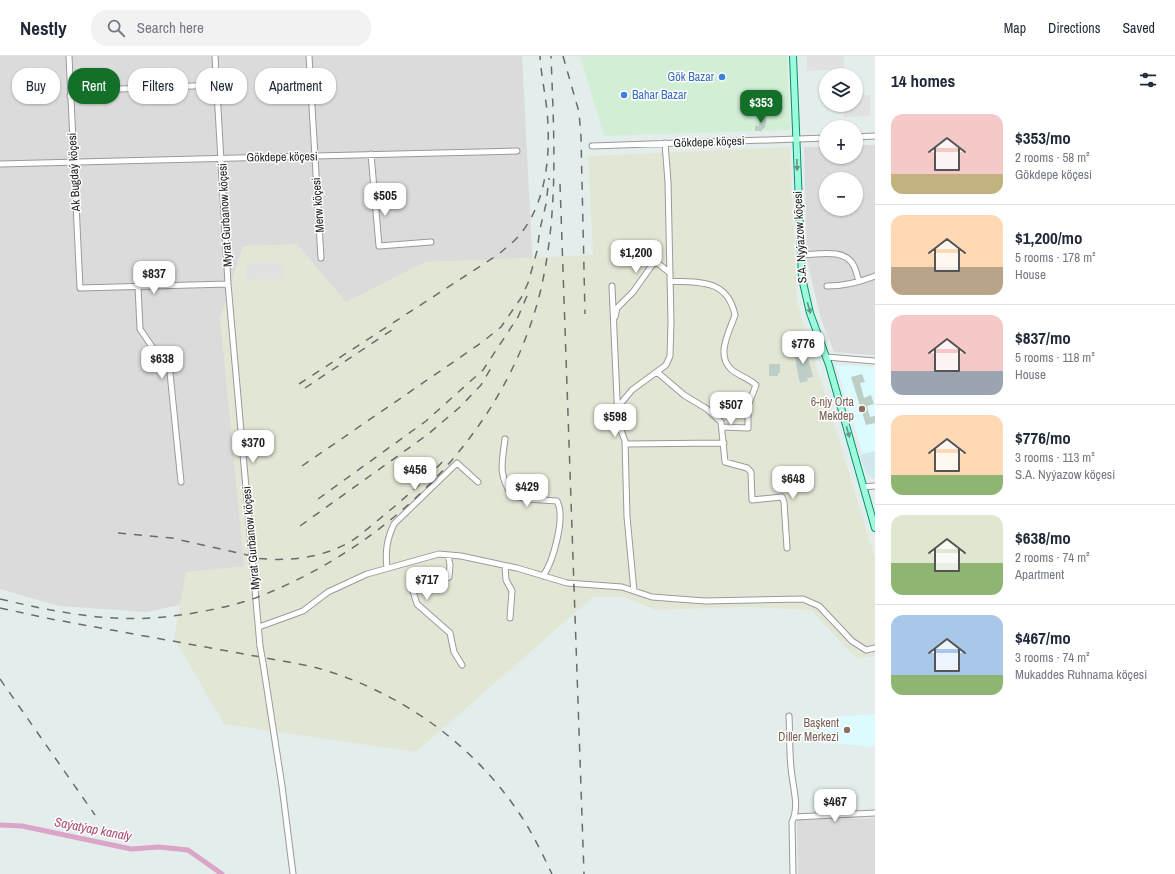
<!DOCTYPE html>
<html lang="en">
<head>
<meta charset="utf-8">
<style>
  body { margin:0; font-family:"Archivo Narrow",sans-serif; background:#f2f2f3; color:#1f2937; height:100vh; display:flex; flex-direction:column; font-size:15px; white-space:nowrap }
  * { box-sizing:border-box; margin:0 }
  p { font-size:13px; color:#747a83 }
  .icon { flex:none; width:22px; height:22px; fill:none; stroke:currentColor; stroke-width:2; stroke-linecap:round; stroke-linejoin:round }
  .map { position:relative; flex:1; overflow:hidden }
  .side { display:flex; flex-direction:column; background:#fff; width:300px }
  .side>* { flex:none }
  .banner { position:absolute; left:12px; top:12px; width:380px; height:36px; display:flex; gap:8px }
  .controls { position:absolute; left:819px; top:12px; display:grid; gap:8px }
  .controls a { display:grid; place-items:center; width:44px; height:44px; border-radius:50%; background:#fff; box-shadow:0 1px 3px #0004; font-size:20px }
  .price { position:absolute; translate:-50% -34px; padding:0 9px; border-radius:8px; background:#fff; color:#222; font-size:13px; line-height:26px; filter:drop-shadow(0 1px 2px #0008) }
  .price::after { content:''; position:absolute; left:50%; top:24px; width:12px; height:9px; margin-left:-6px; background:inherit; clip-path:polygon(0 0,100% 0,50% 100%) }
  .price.current { background:#137029; color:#fff }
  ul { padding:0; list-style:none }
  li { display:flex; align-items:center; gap:12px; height:100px; padding:0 16px }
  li+li { border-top:1px solid #e0e1e3 }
  li span { display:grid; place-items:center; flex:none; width:112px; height:80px; border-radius:12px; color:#555 }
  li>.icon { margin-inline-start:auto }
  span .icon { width:48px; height:48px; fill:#fffc; stroke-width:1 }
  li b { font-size:17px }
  h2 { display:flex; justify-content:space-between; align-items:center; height:48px; padding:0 16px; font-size:17px }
  .tag { padding:0 14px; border-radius:16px; background:#fff; box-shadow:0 1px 3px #0004; font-size:14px; line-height:36px }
  .tag.current { background:#137029; color:#fff }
  header { display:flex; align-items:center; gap:24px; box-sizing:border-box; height:56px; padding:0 20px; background:#fff; border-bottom:1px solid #e0e1e3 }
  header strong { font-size:19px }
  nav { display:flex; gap:22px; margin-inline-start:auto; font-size:14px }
  .search { width:280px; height:36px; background:#f2f2f3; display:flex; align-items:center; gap:10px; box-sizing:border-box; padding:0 14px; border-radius:16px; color:#747a83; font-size:15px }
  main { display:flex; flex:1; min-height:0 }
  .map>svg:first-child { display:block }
  .residential { fill:#dadbda; fill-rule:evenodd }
  .commercial { fill:#d2efd6 }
  .industrial { fill:#e2e7d5 }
  .education { fill:#dcfbfe }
  .farmland { fill:#cee8ed }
  .parking { fill:#e1e1e1 }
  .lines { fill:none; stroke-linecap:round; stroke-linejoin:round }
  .canal { stroke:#dba4c9; stroke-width:5 }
  .building { fill:#bdcec6 }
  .minor-casing { stroke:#9a9a9a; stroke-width:7 }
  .major-casing { stroke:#039371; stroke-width:8 }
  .minor { stroke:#fff; stroke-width:5 }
  .major { stroke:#9dfada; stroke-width:6 }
  .rail { stroke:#6b6b6b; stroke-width:1.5; stroke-dasharray:8 8; stroke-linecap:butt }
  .minor-bridge-casing { stroke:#9a9a9a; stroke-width:7; stroke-linecap:butt }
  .minor-bridge { stroke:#fff; stroke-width:5 }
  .oneway { fill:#639785 }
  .shop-dot { fill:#3f7fe0; stroke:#fff; stroke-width:1.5 }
  .education-dot { fill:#8d6e63; stroke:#fff; stroke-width:1.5 }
  .labels { text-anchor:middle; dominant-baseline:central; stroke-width:3; stroke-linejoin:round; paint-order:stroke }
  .shop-label { font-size:12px; fill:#366cbe; stroke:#fff; text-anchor:end }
  .street-label { font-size:12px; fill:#1d1d1d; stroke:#fff }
  .education-label { font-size:12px; fill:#785e54; stroke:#fff; text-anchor:end }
  .water-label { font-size:13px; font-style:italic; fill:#aa4c72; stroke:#fff }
</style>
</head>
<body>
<header>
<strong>Nestly</strong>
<div class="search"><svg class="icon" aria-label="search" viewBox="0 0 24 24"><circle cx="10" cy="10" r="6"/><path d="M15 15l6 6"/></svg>Search here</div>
<nav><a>Map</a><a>Directions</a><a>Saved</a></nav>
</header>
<main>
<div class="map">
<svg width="875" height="818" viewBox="0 0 875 818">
  <rect width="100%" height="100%" fill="#e3eeec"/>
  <path class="residential" d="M0,0H522L534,233L243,535L147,556L59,550L0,533Z
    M856,89H875V299L834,296L821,263L807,204L804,91H826V101H856ZM826,123H856V153H826Z
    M875,762V818H798L797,764Z"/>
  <path class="commercial" d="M580,0H787L790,74L604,80Z"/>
  <path class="industrial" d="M790,91L797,247L875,502V600L857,603L811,554L745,551L655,554L625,541H593L416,696L224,668L174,582L186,516L244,510L220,262L243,190L297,188L346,246L425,206L593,199L588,100Z"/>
  <path class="education" d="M836,309L875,311V395L863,398Z
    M875,658V691L818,686L820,662Z"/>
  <path class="farmland" d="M875,395V422H873L866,417L860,401L863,398Z"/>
  <path class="parking" d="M807,0H844V13L807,15Z
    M856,39H870V60L844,61V49H856Z
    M246,207H283V223L246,224Z"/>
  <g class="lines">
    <path class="canal" d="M0,769L22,770L131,793L159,791L188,794L222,818"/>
  </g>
  <path class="building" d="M760,61H766V68H764L766,70L760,76V75H755V70H759Z
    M800,292V295L806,294L813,321L807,322L808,325L800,327L793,294Z
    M769,308H780V317H778V320H769Z
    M862,318L865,326L860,327L864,342L871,339L874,348L867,350L870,361L875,360V367L866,369L851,321Z"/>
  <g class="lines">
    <defs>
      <path id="minor" d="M69,0L80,232L228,228
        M215,0L228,228L260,590
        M309,0L321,202
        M70,40L120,33L217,29
        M856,81L875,80
        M592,90L826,82
        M371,98L379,190L431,186
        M0,108L517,95
        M800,199C816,199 845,191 854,210C856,214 857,220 859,225
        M670,225C699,227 727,222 735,259C730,274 716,298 730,312C736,319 749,322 756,329L748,350V372L723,371
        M138,230L140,273L157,298L169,307L181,426
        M612,230L618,366L625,385L627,461L634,535
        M827,230C844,230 860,226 875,220
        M615,261L617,252L633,236L655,205L670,217
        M826,301L875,305
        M657,316L684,339L707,353L721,366L725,406L747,412L751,416L752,444L782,441L784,446L787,492
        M619,353L622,346L632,334L666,309L670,300L671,266L668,126L665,87
        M505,383C502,407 498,419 512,439L527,443L557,445C566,461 553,506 543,520
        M625,388L724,387
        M863,431L875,430
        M448,499L450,509L449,521C435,528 426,522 412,532L417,548L450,577L454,596L462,609
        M505,510L506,524L512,535L510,562
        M387,512C385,495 387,483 394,468L457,407L478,426
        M259,571L303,555L328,536L367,518L439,498L461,500L517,512L567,527L622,531L652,541L705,545L803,543L819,550L852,585L866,594L875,592
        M263,607L282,730L293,818
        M789,660C790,680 789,701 792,720C794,736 799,751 792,766L793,818
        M795,761L875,757"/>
      <path id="major" d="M793,0L802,222L810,257L829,309L875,472"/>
    </defs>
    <use href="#minor" class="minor-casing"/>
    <use href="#major" class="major-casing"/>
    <use href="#minor" class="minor"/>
    <use href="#major" class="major"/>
    <path class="rail" d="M563,0L579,56L581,81L585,258
      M560,128L584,818
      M299,328L499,198C504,193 510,189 515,184C547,151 551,98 547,55C545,36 541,18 540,0
      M305,332L398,270
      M302,410L481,287L501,271L521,242L528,227L537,195L540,173L546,148L549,122
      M318,443L426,365L483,314L518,261L527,240
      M300,470L427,379L460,351L481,329L494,307
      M118,477L172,482L252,500L255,502C288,506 324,502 353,484C367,474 380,462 394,451C411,436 428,422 443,405
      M0,543C51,555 100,565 152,562C183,560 229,552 258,541C390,490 505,377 540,237C559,157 554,81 551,0
      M0,552L51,563L310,610C394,632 470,684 519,757C532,776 542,797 552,818
      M0,623L95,759"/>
    <defs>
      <path id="minor-bridge" d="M260,590L263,607"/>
    </defs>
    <use href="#minor-bridge" class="minor-bridge-casing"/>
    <use href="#minor-bridge" class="minor-bridge"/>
  </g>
  <defs><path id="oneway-solid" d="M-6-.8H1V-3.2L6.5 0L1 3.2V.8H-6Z"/></defs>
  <g class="oneway">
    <use href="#oneway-solid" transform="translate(797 109) rotate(88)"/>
    <use href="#oneway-solid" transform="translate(809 252) rotate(74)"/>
    <use href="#oneway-solid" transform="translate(848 376) rotate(74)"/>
  </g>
  <g class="shop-dot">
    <circle cx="722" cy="21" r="4"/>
    <circle cx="624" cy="39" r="4"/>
  </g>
  <g class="education-dot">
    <circle cx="862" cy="353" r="4"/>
    <circle cx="847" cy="674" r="4"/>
  </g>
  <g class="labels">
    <g class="shop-label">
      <text x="714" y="21">Gök Bazar</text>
      <text x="632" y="39" text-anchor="start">Bahar Bazar</text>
    </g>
    <g class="street-label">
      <text transform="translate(709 86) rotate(-2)">Gökdepe köçesi</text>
      <text transform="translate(282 101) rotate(-1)">Gökdepe köçesi</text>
      <text transform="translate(74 116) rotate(-93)">Ak Bugdaý köçesi</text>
      <text transform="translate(318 149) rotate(-94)">Merw köçesi</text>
      <text transform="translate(225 159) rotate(-93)">Myrat Gurbanow köçesi</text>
      <text transform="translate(800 181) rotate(-93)">S.A. Nyýazow köçesi</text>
      <text transform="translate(251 482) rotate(-95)">Myrat Gurbanow köçesi</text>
    </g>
    <g class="education-label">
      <text x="854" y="346">6-njy Orta<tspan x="854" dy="14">Mekdep</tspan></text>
      <text x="839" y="667">Başkent<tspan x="839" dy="14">Diller Merkezi</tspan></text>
    </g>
    <g class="water-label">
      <text transform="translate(93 773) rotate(11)">Saýatýap kanaly</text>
    </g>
  </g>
</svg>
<div class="controls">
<a><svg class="icon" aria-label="layers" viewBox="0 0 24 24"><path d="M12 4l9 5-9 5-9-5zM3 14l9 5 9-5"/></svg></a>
<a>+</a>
<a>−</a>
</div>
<b class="price current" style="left:761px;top:68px">$353</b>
<b class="price" style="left:385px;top:161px">$505</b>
<b class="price" style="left:636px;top:218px">$1,200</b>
<b class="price" style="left:154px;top:239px">$837</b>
<b class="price" style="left:803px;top:309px">$776</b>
<b class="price" style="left:162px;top:324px">$638</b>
<b class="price" style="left:731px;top:370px">$507</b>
<b class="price" style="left:615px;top:382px">$598</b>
<b class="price" style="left:253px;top:408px">$370</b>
<b class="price" style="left:415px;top:435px">$456</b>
<b class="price" style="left:793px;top:444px">$648</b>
<b class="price" style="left:527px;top:452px">$429</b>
<b class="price" style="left:427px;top:545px">$717</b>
<b class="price" style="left:835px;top:767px">$467</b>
<div class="banner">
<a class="tag">Buy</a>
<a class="tag current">Rent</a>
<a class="tag">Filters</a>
<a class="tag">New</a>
<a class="tag">Apartment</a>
</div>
</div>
<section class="side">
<h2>14 homes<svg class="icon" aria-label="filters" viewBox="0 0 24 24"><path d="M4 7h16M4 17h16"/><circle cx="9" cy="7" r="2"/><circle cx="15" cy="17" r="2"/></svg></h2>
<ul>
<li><span style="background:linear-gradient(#f6c9c9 75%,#c2b280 0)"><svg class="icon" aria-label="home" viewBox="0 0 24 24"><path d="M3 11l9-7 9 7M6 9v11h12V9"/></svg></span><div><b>$353/mo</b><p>2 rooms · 58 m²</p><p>Gökdepe köçesi</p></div></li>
<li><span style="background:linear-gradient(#ffd9b3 65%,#b9a48a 0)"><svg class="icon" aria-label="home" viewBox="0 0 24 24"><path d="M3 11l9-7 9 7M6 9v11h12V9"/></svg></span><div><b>$1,200/mo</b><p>5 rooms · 178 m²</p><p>House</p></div></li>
<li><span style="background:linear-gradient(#f6c9c9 70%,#9aa5b1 0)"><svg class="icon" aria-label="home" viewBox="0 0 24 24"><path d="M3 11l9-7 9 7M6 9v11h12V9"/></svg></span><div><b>$837/mo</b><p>5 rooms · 118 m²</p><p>House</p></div></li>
<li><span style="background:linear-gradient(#ffd9b3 75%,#8fb573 0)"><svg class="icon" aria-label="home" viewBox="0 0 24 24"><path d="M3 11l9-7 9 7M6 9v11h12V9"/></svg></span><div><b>$776/mo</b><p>3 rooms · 113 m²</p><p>S.A. Nyýazow köçesi</p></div></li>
<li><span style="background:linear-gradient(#dfe7d0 60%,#8fb573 0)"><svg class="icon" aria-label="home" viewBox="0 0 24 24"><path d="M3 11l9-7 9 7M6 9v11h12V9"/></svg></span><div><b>$638/mo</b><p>2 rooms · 74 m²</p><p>Apartment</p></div></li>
<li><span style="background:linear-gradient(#a9c7e8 75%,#8fb573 0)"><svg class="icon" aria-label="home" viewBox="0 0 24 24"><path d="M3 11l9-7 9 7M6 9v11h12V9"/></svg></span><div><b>$467/mo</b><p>3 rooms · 74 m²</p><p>Mukaddes Ruhnama köçesi</p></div></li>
</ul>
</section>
</main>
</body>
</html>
